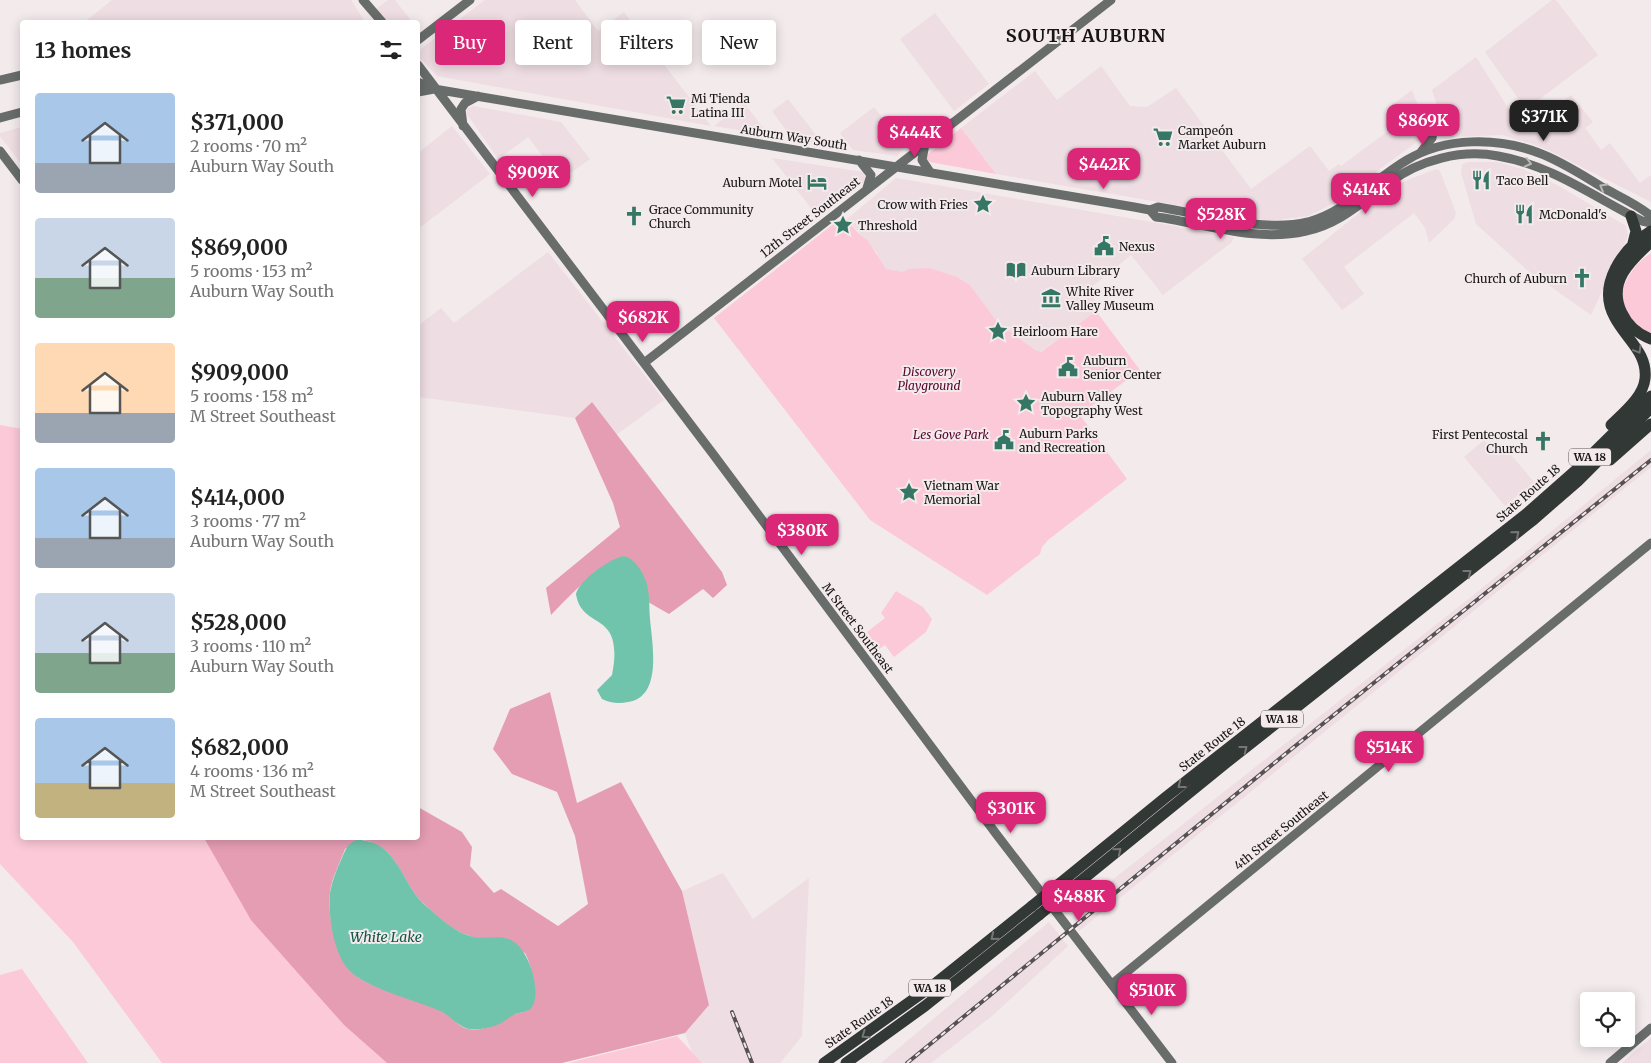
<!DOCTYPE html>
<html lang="en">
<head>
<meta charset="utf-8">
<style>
  body { margin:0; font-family:Merriweather,serif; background:#f6f6f6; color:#222; height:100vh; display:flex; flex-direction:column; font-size:19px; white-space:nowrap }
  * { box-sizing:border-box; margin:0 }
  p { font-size:16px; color:#767676 }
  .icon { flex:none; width:28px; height:28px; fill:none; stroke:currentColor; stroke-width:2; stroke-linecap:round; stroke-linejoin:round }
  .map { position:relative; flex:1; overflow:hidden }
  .details { position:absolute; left:20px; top:20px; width:400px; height:820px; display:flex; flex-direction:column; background:#fff; border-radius:5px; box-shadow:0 2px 12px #0003 }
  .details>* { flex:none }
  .banner { position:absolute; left:435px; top:20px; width:475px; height:45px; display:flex; gap:10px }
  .fabs { position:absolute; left:1580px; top:992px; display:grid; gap:10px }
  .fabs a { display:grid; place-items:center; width:55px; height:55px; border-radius:5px; background:#fff; box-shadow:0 2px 12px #0003; font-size:25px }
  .price { position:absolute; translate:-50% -42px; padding:0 11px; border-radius:10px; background:#db2777; color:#fff; font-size:16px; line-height:32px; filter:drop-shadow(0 1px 2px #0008) }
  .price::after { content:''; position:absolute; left:50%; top:30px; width:15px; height:11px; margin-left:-8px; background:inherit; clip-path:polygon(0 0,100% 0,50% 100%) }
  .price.active { background:#222; color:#fff }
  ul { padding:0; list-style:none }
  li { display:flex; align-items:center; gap:15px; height:125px; padding:0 15px }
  li span { display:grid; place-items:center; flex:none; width:140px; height:100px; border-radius:5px; color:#555 }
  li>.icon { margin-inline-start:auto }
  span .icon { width:60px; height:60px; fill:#fffc; stroke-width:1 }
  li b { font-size:21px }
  h2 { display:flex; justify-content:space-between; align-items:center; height:60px; padding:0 15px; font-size:21px }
  .pill { padding:0 18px; border-radius:5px; background:#fff; box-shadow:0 2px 12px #0003; font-size:18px; line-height:45px }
  .pill.active { background:#db2777; color:#fff }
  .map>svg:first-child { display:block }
  .built { fill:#eedde2 }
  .green { fill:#fcc9d8 }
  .forest { fill:#e59db4; fill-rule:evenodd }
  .water { fill:#70c4ab }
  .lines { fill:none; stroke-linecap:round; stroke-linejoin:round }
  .secondary { stroke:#686d6b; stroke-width:9 }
  .highway { stroke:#323836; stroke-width:11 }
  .rail-casing { stroke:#565153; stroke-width:4 }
  .rail { stroke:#f3eaec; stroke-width:2; stroke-dasharray:5.5; stroke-linecap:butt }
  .highway-bridge { stroke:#323836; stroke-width:11 }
  .oneway { stroke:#bbb8b8 }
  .oneway2 { stroke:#767676 }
  .labels { text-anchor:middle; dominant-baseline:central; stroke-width:4; stroke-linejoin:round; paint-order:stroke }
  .shield { fill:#f3eaec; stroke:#5a5556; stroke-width:1 }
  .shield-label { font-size:11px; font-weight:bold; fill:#181516 }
  .poi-label { font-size:12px; fill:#181516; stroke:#f3eaec; text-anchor:start }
  .street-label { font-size:12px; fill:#181516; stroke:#f3eaec }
  .park-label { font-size:12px; font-style:italic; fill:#59032d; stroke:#f3eaec }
  .water-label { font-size:14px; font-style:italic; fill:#0e5545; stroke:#f3eaec }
  .district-label { font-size:18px; font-weight:bold; letter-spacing:1px; fill:#181516; stroke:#f3eaec }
</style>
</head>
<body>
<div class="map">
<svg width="1651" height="1063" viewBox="0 0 1651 1063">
  <rect width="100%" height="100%" fill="#f3eaec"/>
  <path class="built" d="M112,0H351L365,22H86L87,20Z
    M388,0H395L412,22H387L376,9Z
    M485,0H575L598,31L624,12L711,126L437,76L419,57L421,49Z
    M1552,0H1556L1598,55L1528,108H1525L1485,52Z
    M935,13L989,84L954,111L900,39Z
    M1476,57L1515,119L1530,127L1571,95L1593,122L1585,128L1601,150L1610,143L1640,183L1651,175V202L1548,150L1529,143L1502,135L1451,137L1447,135L1432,90Z
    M1101,66L1130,106L1147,107L1176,88L1251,189L1310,146L1329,171L1339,164L1341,166L1399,123L1388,108L1412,90L1427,129L1426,135L1331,205L1308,216L1269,221L996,174L961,128L1035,71L1057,100Z
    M788,99L823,144L793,140L772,111Z
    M744,103L758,121L769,135L714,126Z
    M473,106L561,122L590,159L561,180L528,137L498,159L467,114V109Z
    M874,107L905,147L897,156L853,150L840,133Z
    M452,126L490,174L418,229V153Z
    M22,127V165L0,136V133Z
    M772,158L863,172L866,181L818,217Z
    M1467,162H1498L1522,169L1559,186L1626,226L1628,236L1591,315L1527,270L1476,224L1461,173L1462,165Z
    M1436,169L1440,171L1456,213L1454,219L1429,243L1425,228L1414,213L1344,267L1364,294L1342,310L1302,259L1385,192L1405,181Z
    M896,178L1169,225L1234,237L1232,242L1163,295L1131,255L1088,290L1095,300L1091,304L1096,311L1040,352L1034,350L998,323L970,285L957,277L896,272L886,269L879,260L877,253L847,219Z
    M548,252L664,400L616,435L592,402L575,418L418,397V326L441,308L454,323Z
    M1484,440L1498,456L1506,449L1534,482L1505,506L1464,457Z
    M1651,450V467L1079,931L1073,911L1471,597Z
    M723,873L753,919L809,878L802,1036L780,1063H696L685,1033L709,1005L682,891Z
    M1049,922L1068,946L992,1016L931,1063H881Z
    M1651,1038V1063H1622L1632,1054Z"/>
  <path class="green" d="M961,128L996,174L930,162L926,159L928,154Z
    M841,218L847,219L857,232L868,241L886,269L902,272L909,269L929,268L957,277L970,285L998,323L1035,350L1041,352L1096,311L1140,370L1080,415L1127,479L1048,540L1042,547L1040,554L987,595L870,520L714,318Z
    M1651,253V334C1645,332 1640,327 1635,323C1609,300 1628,268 1651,253Z
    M0,425L22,429V838H204L248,913L344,1025L387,1063H162L73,942L0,864Z
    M896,591L923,607L932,619L926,632L894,657L885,645L879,649L867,632L885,618L881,613Z
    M22,969L88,1063H0V975Z
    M677,1036L702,1063H568Z"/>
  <path class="forest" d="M592,402L722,572L727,585L713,598L703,589L669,614L648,602C648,581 641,567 624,556C594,570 574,591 551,615L546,588L620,527L613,503L575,418Z
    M550,692L577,803L621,782L682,891L709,1005L685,1033L562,1063H387L344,1025L251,920L204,838H418V807L462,832L472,847L470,866L494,893L501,889L558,926L588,904L575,836L557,792L512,774L493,749L510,709ZM364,840C400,848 401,884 425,905C436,915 449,927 462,933C482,941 505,946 525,953C531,963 539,997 531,1007C528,1013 520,1012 514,1014C499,1021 487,1032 468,1029C459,1027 454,1019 447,1014C438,1009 428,1005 419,1001C400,994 376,989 359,978C336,963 327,917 330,892C332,877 340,863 345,849Z"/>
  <path class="water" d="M624,556C635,559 642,571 646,581C650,593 649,607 650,619C652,643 663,697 628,702C619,704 610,703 602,699L597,690L612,675C625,608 582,632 576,594C579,580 611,558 624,556Z
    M356,840C398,839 401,885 426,906C440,918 455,933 474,937C488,940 502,933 514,942C529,951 542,992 532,1007C528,1013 520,1012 515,1014C509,1017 504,1022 499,1024C491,1028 478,1030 469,1029C458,1027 450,1015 440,1011C416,1000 364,988 348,969C333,951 328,915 330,893C332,881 336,871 341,860C345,851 347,844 356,840Z"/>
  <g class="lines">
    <path class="secondary" d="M363,0L382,22
      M418,40L470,0
      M418,65L713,454L997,835L1172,1063
      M0,80L22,75
      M418,82L434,89L1134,207L1150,210L1158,207C1204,214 1262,233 1308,222C1346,212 1373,180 1407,160C1445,137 1498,137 1539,153C1561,161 1582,175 1602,187C1618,196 1637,204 1651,216
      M418,92L434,89
      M0,118L22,112
      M463,126L461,109L465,103L478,96
      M925,144L922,160L930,172
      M0,151L22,180
      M1421,152L1432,138L1434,124
      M859,160L871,175L867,188
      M1150,210L1156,217L1164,218C1210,226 1260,242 1306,231C1340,224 1363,201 1390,182C1420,160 1461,149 1498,156C1551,165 1594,197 1642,221L1651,223
      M644,363L1111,0
      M1112,984L1651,543
      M1610,1063L1651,1028"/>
    <path class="highway" d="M1631,216L1636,231L1632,247
      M1651,242C1641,251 1630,261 1623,273C1608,299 1625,330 1651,339
      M1611,425C1624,412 1643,397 1645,379C1648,353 1626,339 1615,318C1596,285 1623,248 1651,231
      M1610,460L1651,424
      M1059,884L1166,797L1526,514L1577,469L1651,396
      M1066,893L1226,763L1532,521L1578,481L1651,408
      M824,1063L932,986L1032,906
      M846,1063L925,1006L1039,915"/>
    <defs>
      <path id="rail" d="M732,1012L752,1063
        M907,1063L1289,751L1651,460"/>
    </defs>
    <use href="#rail" class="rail-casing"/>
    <use href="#rail" class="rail"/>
    <path class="highway-bridge" d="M1032,906L1059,884
      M1039,915L1066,893"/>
  </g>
  <defs><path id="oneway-chevron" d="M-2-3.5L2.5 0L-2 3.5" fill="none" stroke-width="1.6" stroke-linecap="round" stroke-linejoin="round" transform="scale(1.25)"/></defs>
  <g class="oneway">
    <use href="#oneway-chevron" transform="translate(1528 163) rotate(14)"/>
    <use href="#oneway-chevron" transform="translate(1603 187) rotate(-150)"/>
  </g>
  <g class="oneway2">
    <use href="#oneway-chevron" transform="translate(1638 350) rotate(59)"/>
    <use href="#oneway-chevron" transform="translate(1516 534) rotate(-40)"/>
    <use href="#oneway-chevron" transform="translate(1468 573) rotate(-38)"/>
    <use href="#oneway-chevron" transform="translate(1244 749) rotate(-38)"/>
    <use href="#oneway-chevron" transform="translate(1181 785) rotate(142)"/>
    <use href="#oneway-chevron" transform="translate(1118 851) rotate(-39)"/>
    <use href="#oneway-chevron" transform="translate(994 937) rotate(141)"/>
    <use href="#oneway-chevron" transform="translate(865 1035) rotate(145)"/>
  </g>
  <defs>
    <symbol id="supermarket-bare" viewBox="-9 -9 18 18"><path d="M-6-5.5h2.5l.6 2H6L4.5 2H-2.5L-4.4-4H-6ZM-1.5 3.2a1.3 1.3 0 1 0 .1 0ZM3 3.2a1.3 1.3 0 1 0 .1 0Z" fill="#367665" stroke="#f3eaec" stroke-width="2.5" paint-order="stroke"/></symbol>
    <symbol id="restaurant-bare" viewBox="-9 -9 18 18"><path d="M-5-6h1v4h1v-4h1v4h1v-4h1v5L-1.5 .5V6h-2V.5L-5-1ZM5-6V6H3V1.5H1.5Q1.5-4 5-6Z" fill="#367665" stroke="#f3eaec" stroke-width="2.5" paint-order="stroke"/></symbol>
    <symbol id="hotel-bare" viewBox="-9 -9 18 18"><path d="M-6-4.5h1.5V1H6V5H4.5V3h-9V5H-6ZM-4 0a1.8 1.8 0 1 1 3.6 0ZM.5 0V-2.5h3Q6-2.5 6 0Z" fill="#367665" stroke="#f3eaec" stroke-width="2.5" paint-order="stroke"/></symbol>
    <symbol id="sight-bare" viewBox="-9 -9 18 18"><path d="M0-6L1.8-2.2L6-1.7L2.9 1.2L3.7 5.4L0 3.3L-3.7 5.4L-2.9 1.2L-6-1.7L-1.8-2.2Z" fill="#367665" stroke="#f3eaec" stroke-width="2.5" paint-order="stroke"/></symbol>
    <symbol id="church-bare" viewBox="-9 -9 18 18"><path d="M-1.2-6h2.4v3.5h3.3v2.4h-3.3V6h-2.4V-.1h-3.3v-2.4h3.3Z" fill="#367665" stroke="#f3eaec" stroke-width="2.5" paint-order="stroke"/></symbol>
    <symbol id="civic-bare" viewBox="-9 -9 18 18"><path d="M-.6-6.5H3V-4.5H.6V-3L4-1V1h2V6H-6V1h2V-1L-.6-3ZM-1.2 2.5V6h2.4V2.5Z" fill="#367665" stroke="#f3eaec" stroke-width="2.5" paint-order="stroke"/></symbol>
    <symbol id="library-bare" viewBox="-9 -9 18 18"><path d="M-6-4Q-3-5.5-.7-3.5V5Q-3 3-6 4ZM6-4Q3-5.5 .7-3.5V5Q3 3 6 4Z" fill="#367665" stroke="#f3eaec" stroke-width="2.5" paint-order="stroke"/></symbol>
    <symbol id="museum-bare" viewBox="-9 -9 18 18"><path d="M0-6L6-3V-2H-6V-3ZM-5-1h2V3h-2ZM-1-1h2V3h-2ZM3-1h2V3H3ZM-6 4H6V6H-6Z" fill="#367665" stroke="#f3eaec" stroke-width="2.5" paint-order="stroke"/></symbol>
  </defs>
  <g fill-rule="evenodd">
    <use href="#supermarket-bare" x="662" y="91" width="28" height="28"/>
    <use href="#supermarket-bare" x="1149" y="123" width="28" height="28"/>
    <use href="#restaurant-bare" x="1467" y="166" width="28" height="28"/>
    <use href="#hotel-bare" x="803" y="168" width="28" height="28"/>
    <use href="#sight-bare" x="969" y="190" width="28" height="28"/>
    <use href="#restaurant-bare" x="1510" y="200" width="28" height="28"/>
    <use href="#church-bare" x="620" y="202" width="28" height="28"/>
    <use href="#sight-bare" x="829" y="211" width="28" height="28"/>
    <use href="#civic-bare" x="1090" y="232" width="28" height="28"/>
    <use href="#library-bare" x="1002" y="256" width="28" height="28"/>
    <use href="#church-bare" x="1568" y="264" width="28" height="28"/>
    <use href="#museum-bare" x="1037" y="284" width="28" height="28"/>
    <use href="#sight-bare" x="984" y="317" width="28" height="28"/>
    <use href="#civic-bare" x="1054" y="353" width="28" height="28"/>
    <use href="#sight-bare" x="1012" y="389" width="28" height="28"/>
    <use href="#civic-bare" x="990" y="426" width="28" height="28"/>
    <use href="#church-bare" x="1529" y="427" width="28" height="28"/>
    <use href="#sight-bare" x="895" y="478" width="28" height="28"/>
  </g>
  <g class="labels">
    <g class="shield">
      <rect x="1569" y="448.5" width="42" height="17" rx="4"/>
      <rect x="1261" y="710.5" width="42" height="17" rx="4"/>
      <rect x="909" y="979.5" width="42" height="17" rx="4"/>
    </g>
    <g class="shield-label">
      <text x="1590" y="457">WA 18</text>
      <text x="1282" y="719">WA 18</text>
      <text x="930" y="988">WA 18</text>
    </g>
    <g class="poi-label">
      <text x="691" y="98">Mi Tienda<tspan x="691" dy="14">Latina III</tspan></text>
      <text x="1178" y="130">Campeón<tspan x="1178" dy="14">Market Auburn</tspan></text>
      <text x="1496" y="180">Taco Bell</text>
      <text x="802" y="182" text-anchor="end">Auburn Motel</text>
      <text x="968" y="204" text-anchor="end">Crow with Fries</text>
      <text x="649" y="209">Grace Community<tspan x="649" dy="14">Church</tspan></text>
      <text x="1539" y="214">McDonald's</text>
      <text x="858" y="225">Threshold</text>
      <text x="1119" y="246">Nexus</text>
      <text x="1031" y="270">Auburn Library</text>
      <text x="1567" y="278" text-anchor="end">Church of Auburn</text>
      <text x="1066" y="291">White River<tspan x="1066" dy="14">Valley Museum</tspan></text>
      <text x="1013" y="331">Heirloom Hare</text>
      <text x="1083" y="360">Auburn<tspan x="1083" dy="14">Senior Center</tspan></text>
      <text x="1041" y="396">Auburn Valley<tspan x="1041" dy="14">Topography West</tspan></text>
      <text x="1019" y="433">Auburn Parks<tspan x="1019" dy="14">and Recreation</tspan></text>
      <text x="1528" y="434" text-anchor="end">First Pentecostal<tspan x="1528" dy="14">Church</tspan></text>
      <text x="924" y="485">Vietnam War<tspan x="924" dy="14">Memorial</tspan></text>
    </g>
    <g class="street-label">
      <text transform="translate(794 137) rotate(9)">Auburn Way South</text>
      <text transform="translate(810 217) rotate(-38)">12th Street Southeast</text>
      <text transform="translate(1528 493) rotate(-41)">State Route 18</text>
      <text transform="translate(858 628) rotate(53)">M Street Southeast</text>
      <text transform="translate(1212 744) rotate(-38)">State Route 18</text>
      <text transform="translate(1281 830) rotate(-39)">4th Street Southeast</text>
      <text transform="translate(859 1022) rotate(-35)">State Route 18</text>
    </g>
    <g class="park-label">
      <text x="929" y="371">Discovery<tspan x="929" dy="14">Playground</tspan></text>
      <text x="951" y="434">Les Gove Park</text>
    </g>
    <g class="water-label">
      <text x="386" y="937">White Lake</text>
    </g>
    <g class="district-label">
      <text x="1086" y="35">SOUTH AUBURN</text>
    </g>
  </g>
</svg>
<div class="fabs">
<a><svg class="icon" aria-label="locate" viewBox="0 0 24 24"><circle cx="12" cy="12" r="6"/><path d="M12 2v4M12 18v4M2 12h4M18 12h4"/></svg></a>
</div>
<b class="price active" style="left:1544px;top:142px">$371K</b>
<b class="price" style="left:1423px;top:146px">$869K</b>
<b class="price" style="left:915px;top:158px">$444K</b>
<b class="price" style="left:1104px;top:190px">$442K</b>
<b class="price" style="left:533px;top:198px">$909K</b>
<b class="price" style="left:1366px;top:215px">$414K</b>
<b class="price" style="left:1221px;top:240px">$528K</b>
<b class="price" style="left:643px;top:343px">$682K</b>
<b class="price" style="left:802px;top:556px">$380K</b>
<b class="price" style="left:1389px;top:773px">$514K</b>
<b class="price" style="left:1011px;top:834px">$301K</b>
<b class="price" style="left:1079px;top:922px">$488K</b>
<b class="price" style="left:1152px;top:1016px">$510K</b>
<div class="banner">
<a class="pill active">Buy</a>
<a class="pill">Rent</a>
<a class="pill">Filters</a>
<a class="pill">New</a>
</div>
<section class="details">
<h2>13 homes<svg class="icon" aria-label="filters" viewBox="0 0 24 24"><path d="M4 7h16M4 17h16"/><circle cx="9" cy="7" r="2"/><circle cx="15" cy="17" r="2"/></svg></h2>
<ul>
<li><span style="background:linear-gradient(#a9c7e8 70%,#9aa5b1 0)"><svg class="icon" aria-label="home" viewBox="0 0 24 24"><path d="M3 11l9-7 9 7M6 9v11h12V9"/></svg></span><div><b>$371,000</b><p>2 rooms · 70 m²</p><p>Auburn Way South</p></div></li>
<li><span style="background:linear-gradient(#c9d6e8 60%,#7fa58c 0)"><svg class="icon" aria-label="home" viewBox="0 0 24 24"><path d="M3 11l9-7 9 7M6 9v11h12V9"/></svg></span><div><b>$869,000</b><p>5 rooms · 153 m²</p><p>Auburn Way South</p></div></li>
<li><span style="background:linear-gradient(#ffd9b3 70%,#9aa5b1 0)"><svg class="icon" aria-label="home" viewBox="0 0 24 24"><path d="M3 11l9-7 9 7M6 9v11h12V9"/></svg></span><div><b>$909,000</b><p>5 rooms · 158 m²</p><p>M Street Southeast</p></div></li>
<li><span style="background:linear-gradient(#a9c7e8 70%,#9aa5b1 0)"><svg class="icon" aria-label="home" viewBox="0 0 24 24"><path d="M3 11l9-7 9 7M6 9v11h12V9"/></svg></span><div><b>$414,000</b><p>3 rooms · 77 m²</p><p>Auburn Way South</p></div></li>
<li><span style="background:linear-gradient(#c9d6e8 60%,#7fa58c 0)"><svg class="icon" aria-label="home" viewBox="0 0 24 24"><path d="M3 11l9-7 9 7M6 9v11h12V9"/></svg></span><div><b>$528,000</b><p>3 rooms · 110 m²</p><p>Auburn Way South</p></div></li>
<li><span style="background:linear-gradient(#a9c7e8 65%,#c2b280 0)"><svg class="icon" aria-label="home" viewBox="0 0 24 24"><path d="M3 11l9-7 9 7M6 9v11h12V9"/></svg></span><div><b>$682,000</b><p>4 rooms · 136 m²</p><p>M Street Southeast</p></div></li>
</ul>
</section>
</div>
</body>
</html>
